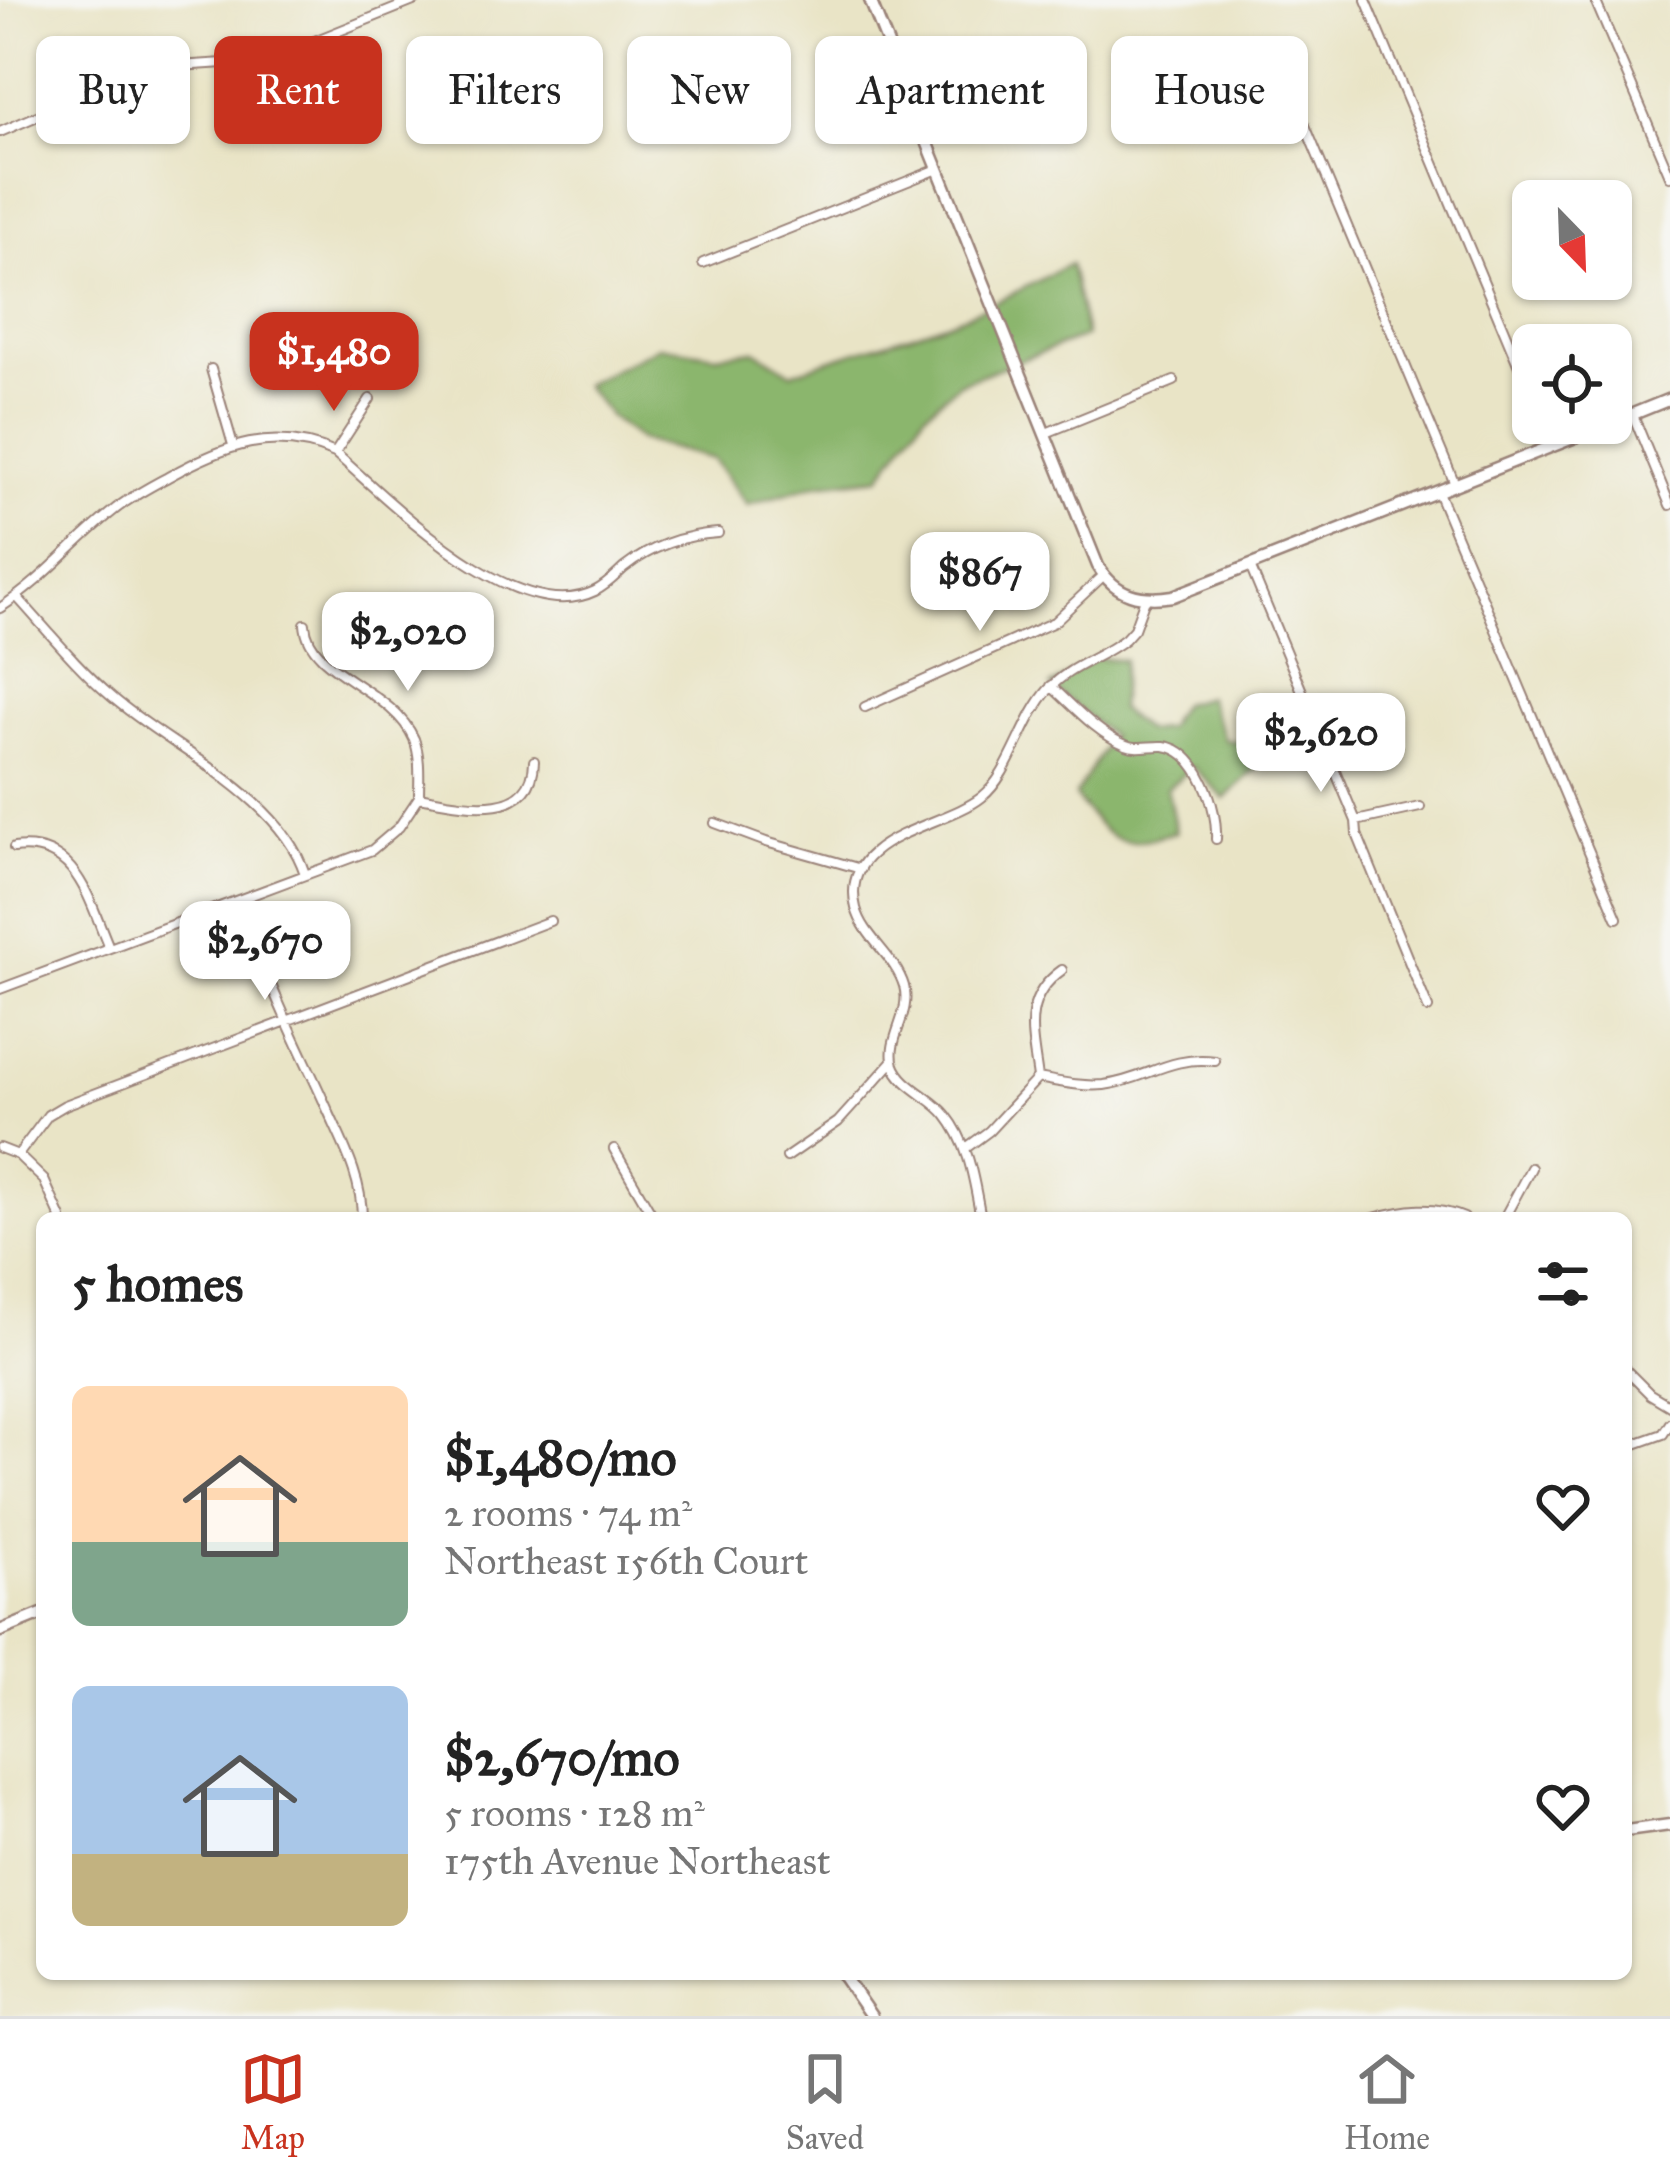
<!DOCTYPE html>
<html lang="en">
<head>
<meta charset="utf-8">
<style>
  body { margin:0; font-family:"IM FELL Great Primer",serif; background:#f2f2f2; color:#222; height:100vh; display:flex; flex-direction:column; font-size:45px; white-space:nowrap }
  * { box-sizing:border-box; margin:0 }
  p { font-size:39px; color:#767676 }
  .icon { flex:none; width:66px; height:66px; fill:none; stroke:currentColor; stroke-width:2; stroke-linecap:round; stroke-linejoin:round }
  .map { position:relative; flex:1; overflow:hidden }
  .drawer { position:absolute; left:36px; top:1212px; width:1596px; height:768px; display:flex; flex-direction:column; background:#fff; border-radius:18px; box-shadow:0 3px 9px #0004 }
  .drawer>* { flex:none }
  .hud { position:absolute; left:36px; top:36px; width:1599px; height:108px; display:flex; gap:24px }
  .needle { width:78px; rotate:157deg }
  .tools { position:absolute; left:1512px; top:180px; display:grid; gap:24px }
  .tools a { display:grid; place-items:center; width:120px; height:120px; border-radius:18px; background:#fff; box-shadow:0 3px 9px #0004; font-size:60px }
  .price { position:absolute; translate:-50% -102px; padding:0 27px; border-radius:24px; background:#fff; color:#222; font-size:39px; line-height:78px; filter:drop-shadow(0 3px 6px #0008) }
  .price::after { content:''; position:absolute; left:50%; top:72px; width:36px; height:27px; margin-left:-18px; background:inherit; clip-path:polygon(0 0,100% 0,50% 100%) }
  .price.on { background:#c8321e; color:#fff }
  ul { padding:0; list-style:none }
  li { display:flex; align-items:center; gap:36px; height:300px; padding:0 36px }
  li span { display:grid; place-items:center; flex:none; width:336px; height:240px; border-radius:18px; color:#555 }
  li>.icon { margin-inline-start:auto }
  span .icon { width:144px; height:144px; fill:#fffc; stroke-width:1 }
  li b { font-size:51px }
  h2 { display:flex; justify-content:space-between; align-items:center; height:144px; padding:0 36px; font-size:51px }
  .chip { padding:0 42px; border-radius:18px; background:#fff; box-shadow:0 3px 9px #0004; font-size:42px; line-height:108px }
  .chip.on { background:#c8321e; color:#fff }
  .tab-bar { display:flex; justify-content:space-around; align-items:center; height:168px; border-top:3px solid #e0e0e0; background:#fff; font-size:33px; color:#767676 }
  .tab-bar a { display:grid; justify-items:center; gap:6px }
  .tab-bar .on { color:#c8321e }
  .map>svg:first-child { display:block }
  .forest { fill:#8bb66d; stroke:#6a6a4c; stroke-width:3 }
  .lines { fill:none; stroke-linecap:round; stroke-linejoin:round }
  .minor-casing { stroke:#9a8278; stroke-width:12 }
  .tertiary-casing { stroke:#9a8278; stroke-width:15 }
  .minor { stroke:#fff; stroke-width:8 }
  .tertiary { stroke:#fff; stroke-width:10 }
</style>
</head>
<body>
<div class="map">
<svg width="1670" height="2016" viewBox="0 0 1670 2016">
  <rect width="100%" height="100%" fill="#f6f6f2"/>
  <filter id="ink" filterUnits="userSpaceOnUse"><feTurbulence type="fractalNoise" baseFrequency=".00833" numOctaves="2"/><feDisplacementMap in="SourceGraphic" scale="24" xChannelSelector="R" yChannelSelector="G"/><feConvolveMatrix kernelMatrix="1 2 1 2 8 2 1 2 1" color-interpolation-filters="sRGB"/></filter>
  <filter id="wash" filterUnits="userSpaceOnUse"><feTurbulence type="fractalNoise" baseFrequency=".004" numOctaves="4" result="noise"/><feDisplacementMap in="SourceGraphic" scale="48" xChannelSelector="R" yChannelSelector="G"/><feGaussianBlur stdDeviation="2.7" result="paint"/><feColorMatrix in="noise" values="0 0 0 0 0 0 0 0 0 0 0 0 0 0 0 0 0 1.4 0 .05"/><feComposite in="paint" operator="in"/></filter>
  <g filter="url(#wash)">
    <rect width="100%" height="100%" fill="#e9e4c6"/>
    <path class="forest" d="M1070,264L1086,336L959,383L924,414L880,477L817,484L747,505L713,459L640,440L611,418L584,385L659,346L716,355L755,350L792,373C839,355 887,343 934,327C982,311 1026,287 1070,264Z
      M1096,658L1124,660L1119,709L1146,731L1166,728L1181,704L1207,697L1225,740L1243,743L1256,768L1225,799L1193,767L1167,788L1176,832C1118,850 1110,843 1075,796L1111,736L1051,686Z"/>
  </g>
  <g filter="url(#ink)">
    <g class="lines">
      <defs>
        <path id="minor" d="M1366,0L1533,400
          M1595,0L1670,176
          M1281,68L1455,484
          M0,132L149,68L254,61L287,52L416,0
          M703,263L938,169
          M211,369L233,445
          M1633,415L1670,505
          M1543,423L1552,445
          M1046,433L1174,381
          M335,453L370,399
          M1438,492L1617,918
          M1250,566L1356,821L1357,834L1428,1008
          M17,597C48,631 77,667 112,697C172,749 280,796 305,874
          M0,608C42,581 74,542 113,511C130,497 150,487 168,477C223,446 274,426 335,453C391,501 515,630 595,591C607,585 614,577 624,568C652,546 684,535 718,533
          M305,624C308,674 392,688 414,739C421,758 419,778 419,797
          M1051,686C1073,706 1098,734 1126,745C1138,750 1151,745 1164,746C1199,751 1218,808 1216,839
          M865,707L1054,622L1104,575
          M1356,821L1420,807
          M715,823L766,842L861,869
          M14,848C77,840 89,901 109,947
          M244,899C258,970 300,1047 329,1113C345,1148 362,1180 362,1218
          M0,989L372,850L399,827L419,797C458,804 533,823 534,761
          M1038,1078C1032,1034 1021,999 1062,970
          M0,1148L18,1155L48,1115L65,1105L550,921
          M966,1148L989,1131L1038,1078C1060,1082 1082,1087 1104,1085C1146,1080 1169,1055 1215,1061
          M614,1149L654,1218
          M18,1155L44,1180L61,1218
          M787,1157L838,1122L893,1061
          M981,1218C974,1182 970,1145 946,1115C933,1098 901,1086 894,1065C886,1039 912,1014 904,986C895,956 864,938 856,908C838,836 943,828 982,797C1011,774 1022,719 1049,689C1069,666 1101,658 1125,639L1134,629L1145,599
          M1374,1218C1405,1209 1433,1205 1464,1218
          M1504,1218L1531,1168
          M1626,1370L1650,1394L1670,1406
          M1632,1445L1663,1434L1670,1423"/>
        <path id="tertiary" d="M870,0L1098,566C1116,596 1141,601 1173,596L1611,423
          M1611,423L1670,399
          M0,1631L42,1614
          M1626,1831L1670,1825
          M842,1974L871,2016"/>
      </defs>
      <use href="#minor" class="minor-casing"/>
      <use href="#tertiary" class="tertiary-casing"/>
      <use href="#minor" class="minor"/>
      <use href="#tertiary" class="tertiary"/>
    </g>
  </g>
</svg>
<div class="tools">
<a><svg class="needle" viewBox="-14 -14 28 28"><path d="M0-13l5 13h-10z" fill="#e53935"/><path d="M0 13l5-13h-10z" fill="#767676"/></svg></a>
<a><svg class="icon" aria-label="locate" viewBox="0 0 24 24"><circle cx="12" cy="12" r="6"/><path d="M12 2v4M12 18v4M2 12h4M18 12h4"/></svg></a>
</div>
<b class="price on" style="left:334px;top:414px">$1,480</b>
<b class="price" style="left:980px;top:634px">$867</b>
<b class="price" style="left:408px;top:694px">$2,020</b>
<b class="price" style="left:1321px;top:795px">$2,620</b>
<b class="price" style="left:265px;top:1003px">$2,670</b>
<div class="hud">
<a class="chip">Buy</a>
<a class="chip on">Rent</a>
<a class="chip">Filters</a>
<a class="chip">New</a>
<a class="chip">Apartment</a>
<a class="chip">House</a>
</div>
<section class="drawer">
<h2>5 homes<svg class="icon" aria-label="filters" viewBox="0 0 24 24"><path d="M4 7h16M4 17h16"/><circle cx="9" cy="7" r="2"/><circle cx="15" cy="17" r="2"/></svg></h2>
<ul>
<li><span style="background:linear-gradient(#ffd9b3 65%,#7fa58c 0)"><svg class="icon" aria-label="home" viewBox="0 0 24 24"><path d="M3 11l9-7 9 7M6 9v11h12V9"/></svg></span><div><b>$1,480/mo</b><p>2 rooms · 74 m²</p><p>Northeast 156th Court</p></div><svg class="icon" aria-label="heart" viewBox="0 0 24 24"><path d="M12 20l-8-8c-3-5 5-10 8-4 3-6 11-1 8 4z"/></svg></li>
<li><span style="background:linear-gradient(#a9c7e8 70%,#c2b280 0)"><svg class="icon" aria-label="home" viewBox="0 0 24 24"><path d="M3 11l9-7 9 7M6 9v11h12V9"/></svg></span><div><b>$2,670/mo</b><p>5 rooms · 128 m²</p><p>175th Avenue Northeast</p></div><svg class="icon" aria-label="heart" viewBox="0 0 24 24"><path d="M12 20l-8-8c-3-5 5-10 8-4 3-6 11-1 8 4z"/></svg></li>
</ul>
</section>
</div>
<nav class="tab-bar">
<a class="on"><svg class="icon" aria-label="map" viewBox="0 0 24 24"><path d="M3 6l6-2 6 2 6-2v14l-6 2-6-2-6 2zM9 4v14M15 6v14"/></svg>Map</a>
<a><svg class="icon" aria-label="saved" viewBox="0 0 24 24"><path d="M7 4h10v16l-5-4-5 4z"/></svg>Saved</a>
<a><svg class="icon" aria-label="home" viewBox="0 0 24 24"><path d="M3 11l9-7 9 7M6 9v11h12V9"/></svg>Home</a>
</nav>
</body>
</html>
